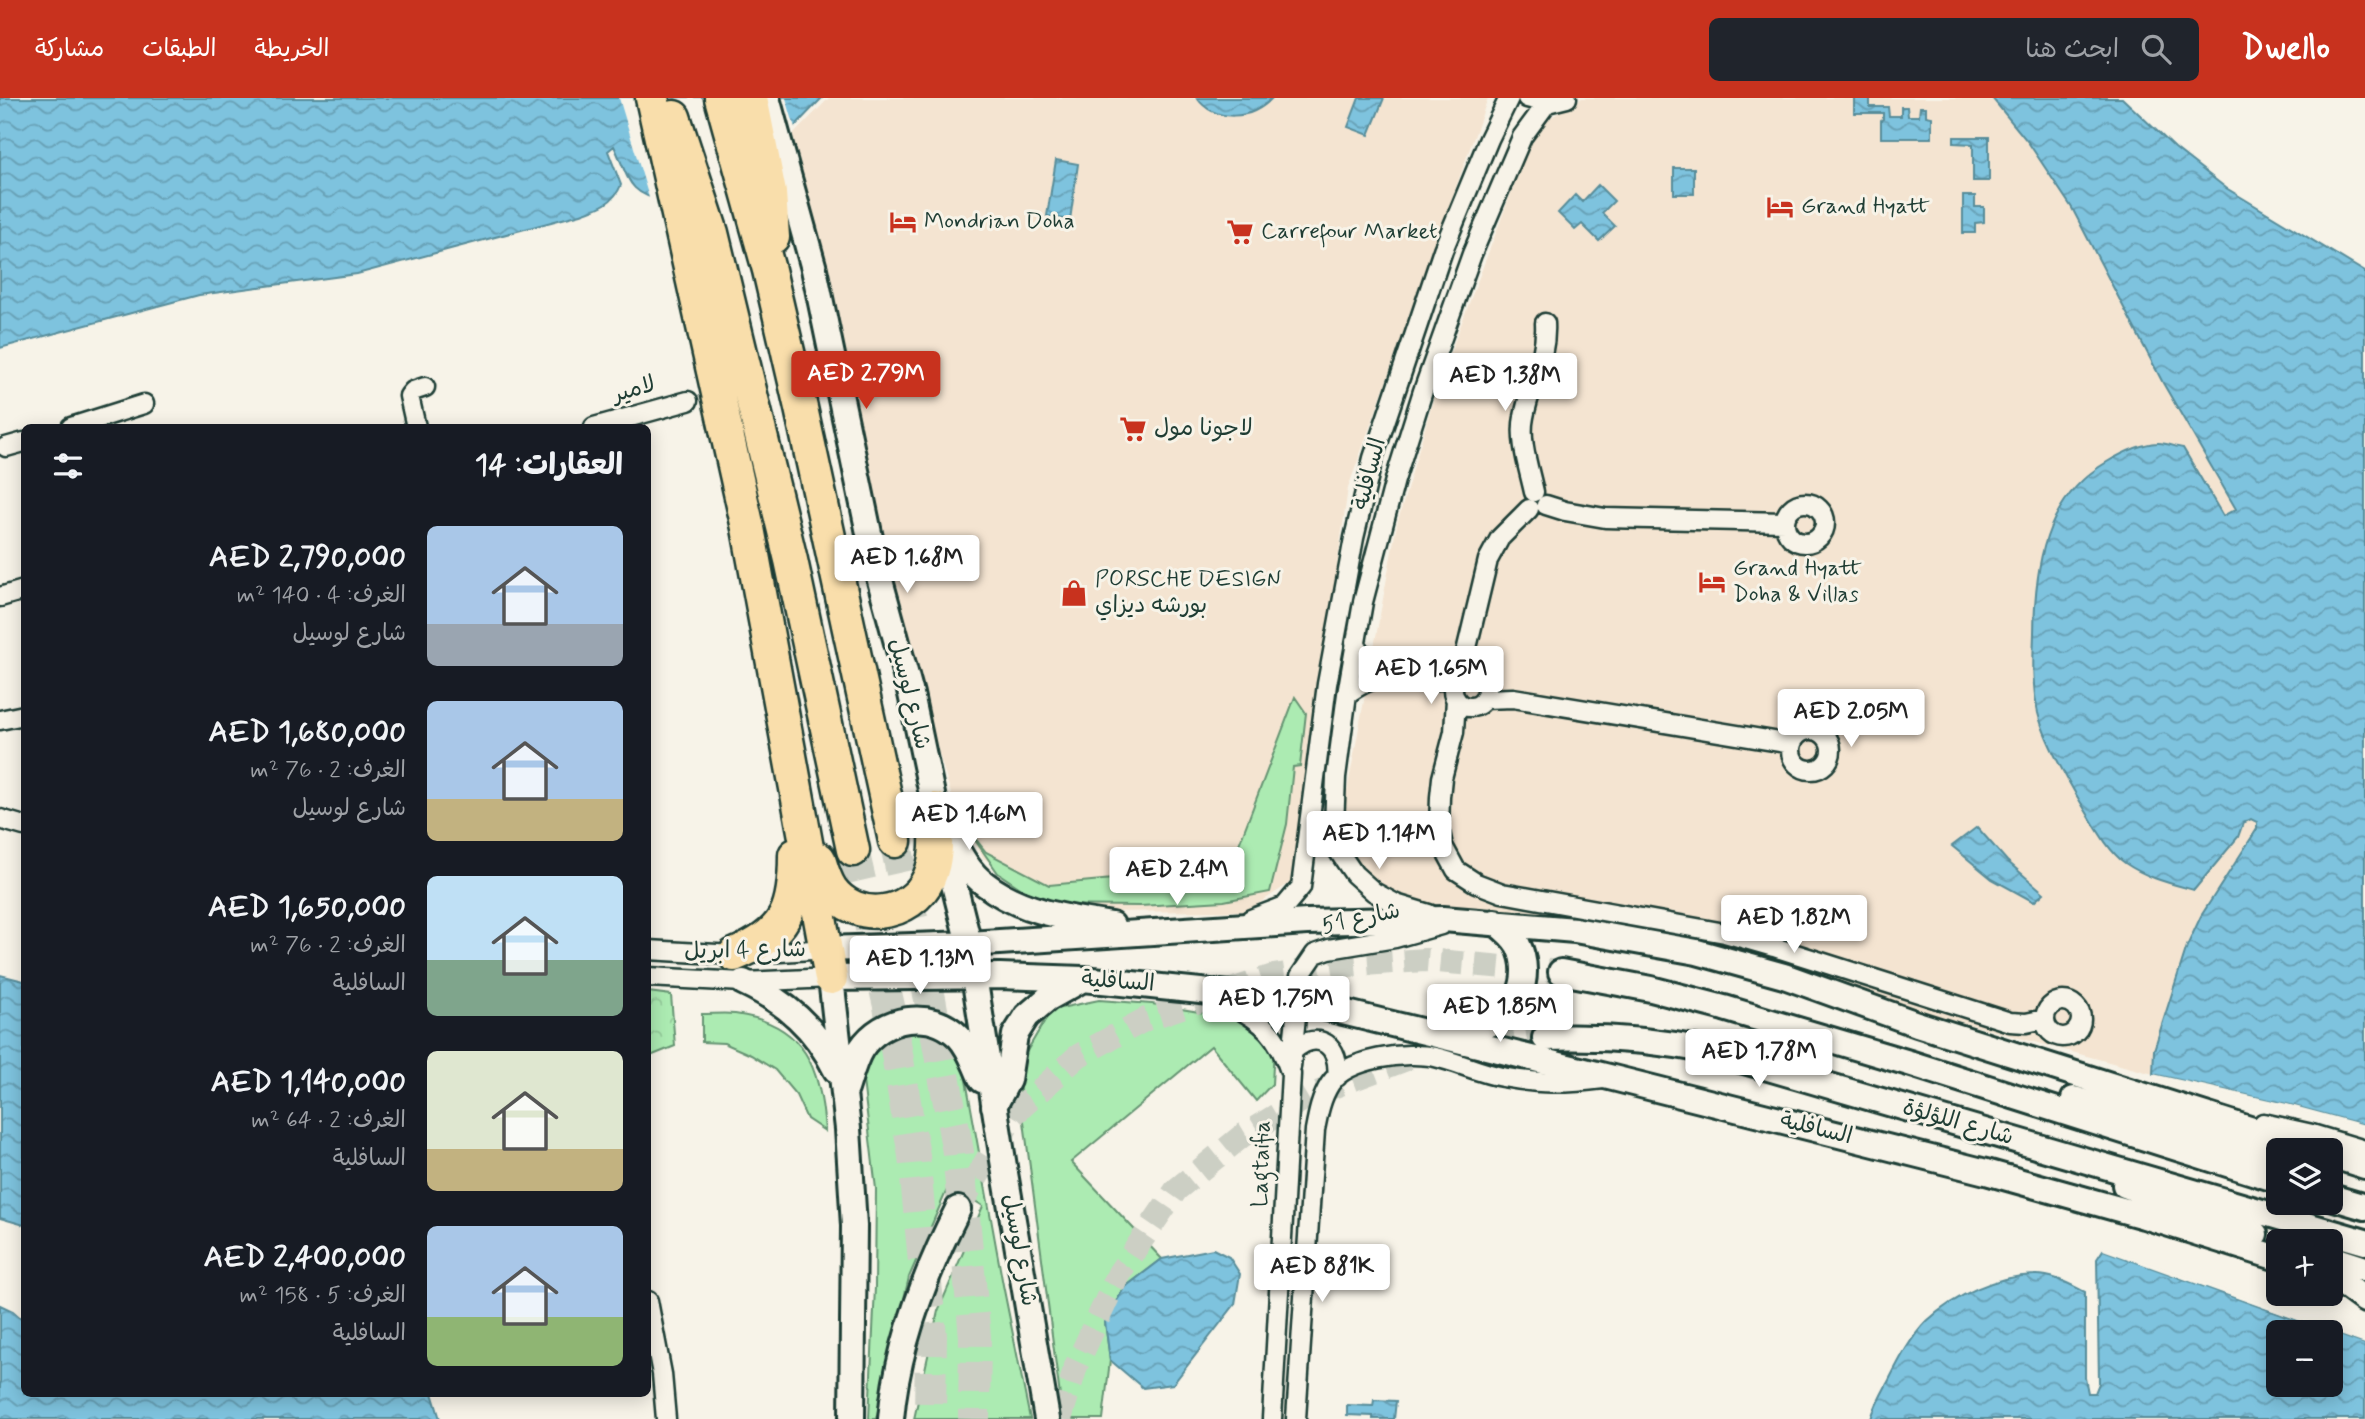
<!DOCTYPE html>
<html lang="ar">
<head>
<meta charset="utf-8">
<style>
  body { margin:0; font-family:Mynerve,"Playpen Sans Arabic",sans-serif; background:#20242c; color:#f1f3f6; direction:rtl; height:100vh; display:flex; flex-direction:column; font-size:26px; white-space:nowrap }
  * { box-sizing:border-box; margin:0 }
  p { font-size:23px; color:#9ea1a6 }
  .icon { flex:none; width:38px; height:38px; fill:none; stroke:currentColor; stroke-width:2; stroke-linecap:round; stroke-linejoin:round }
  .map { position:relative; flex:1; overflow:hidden; direction:ltr }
  .side { position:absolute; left:21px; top:326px; width:630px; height:973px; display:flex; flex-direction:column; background:#171b24; border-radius:10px; box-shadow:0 4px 18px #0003; direction:rtl }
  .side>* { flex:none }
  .tools { position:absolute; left:2266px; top:1040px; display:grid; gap:14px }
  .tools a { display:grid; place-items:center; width:77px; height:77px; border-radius:10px; background:#171b24; box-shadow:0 4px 18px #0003; font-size:35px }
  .price { position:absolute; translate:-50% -60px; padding:0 16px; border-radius:7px; background:#fff; color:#222; font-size:23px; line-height:46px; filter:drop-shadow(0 2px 4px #0008) }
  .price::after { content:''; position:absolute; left:50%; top:42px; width:21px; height:16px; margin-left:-10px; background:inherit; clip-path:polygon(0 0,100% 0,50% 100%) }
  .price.selected { background:#c8321e; color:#fff }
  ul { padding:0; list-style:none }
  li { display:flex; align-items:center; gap:21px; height:175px; padding:0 28px }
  li span { display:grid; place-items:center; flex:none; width:196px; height:140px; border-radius:10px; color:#555 }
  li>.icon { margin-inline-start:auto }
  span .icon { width:84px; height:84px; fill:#fffc; stroke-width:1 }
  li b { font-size:30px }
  h2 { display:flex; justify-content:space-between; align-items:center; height:84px; padding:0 28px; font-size:30px }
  header { display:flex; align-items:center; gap:42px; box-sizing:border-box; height:98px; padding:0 35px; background:#c8321e; color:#fff }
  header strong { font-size:33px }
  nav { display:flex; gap:38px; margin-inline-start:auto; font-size:24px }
  .search { width:490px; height:63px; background:#20242c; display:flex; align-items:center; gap:18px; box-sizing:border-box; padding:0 24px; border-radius:10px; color:#9ea1a6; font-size:26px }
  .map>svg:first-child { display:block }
  .built { fill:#f4e4d1 }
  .green { fill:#acebb2; stroke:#669473; stroke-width:2 }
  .forest { fill:url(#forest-crowns); stroke:#669473; stroke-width:2 }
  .water { fill:url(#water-waves); stroke:#588d9a; stroke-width:2 }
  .pier { fill:#f7f3e8 }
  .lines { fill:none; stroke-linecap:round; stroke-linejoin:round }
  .secondary-tunnel { stroke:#cccfc4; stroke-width:24; stroke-dasharray:24 12; stroke-linecap:butt }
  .highway-tunnel { stroke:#cccfc4; stroke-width:32; stroke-dasharray:32 16; stroke-linecap:butt }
  .street-casing { stroke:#1f3d34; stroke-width:23 }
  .secondary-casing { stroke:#1f3d34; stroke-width:30 }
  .highway-casing { stroke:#1f3d34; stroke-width:37 }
  .street { stroke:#f7f3e8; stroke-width:18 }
  .secondary { stroke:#f7f3e8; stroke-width:24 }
  .highway { stroke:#f9deab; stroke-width:32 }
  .labels { text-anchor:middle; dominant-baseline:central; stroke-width:6; stroke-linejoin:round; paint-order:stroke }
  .poi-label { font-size:23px; fill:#1f3d34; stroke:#f7f3e8; text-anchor:start }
  .street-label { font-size:23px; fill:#1f3d34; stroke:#f7f3e8 }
</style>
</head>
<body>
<header>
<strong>Dwello</strong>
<div class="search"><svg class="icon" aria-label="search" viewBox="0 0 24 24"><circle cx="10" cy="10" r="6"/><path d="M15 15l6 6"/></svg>ابحث هنا</div>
<nav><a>الخريطة</a><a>الطبقات</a><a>مشاركة</a></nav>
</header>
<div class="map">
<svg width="2365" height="1321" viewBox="0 0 2365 1321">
  <defs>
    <pattern id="forest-crowns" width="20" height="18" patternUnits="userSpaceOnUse" patternTransform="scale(1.75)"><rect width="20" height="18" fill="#acebb2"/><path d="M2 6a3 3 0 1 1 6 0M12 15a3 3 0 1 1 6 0" fill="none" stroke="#94ca9a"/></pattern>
    <pattern id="water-waves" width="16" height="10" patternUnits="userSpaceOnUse" patternTransform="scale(1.75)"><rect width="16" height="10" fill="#7ec3de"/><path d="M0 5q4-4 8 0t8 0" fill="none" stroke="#67a0b5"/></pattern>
  </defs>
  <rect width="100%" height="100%" fill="#f7f3e8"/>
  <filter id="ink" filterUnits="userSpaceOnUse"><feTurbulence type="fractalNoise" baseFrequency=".0143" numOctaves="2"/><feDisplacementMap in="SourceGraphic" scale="14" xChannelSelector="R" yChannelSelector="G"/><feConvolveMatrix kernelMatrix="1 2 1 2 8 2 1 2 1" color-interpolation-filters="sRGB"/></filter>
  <g filter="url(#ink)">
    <path class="built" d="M829,0H1488L1348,390L1293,783L1247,813L1071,814L983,760L954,706L890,491L784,46Z
      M1582,0H1992L2028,44L2072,110L2163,285L2236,411L2223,418L2183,350L2158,345L2123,354L2095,371L2039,617L2066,680L2097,732L2238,739L2243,725L2252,721L2257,724V731L2201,818L2187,848L2154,952L2153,976L1824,887L1440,810L1398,798L1380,789L1365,777L1354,756L1344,710L1397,426L1436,292L1529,48L1537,32L1550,20Z"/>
    <path class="green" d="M1295,599L1306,615L1300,668L1293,669L1287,726L1270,794L1224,803L1140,808L1045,807L998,775L963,725L986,754L1049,787L1230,770Z
      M1099,902L1152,906L1240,921L1274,948L1272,986L1256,1003L1211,948L1071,1064L1162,1161L1124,1190L1105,1224L1110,1262L1103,1321H1063L1017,970L1051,912Z
      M702,916C713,916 725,915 735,916C806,925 821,972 825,1033L807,1021L796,997L775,972L751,957L724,945L702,944Z
      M920,931L948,943L964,971L1003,1187L1030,1321H914L938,1213L983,1108L949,1087L909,1179L876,1321H869L875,1189L876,1091L862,974L871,956L886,941L903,932Z"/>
    <path class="forest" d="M648,894L671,897L675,948L648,959Z"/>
    <path class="water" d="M0,0H822L768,56L665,103C626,96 629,79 614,48L608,53L621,87C614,105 599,110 581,116L357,176L199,197L0,250Z
      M1197,0H1272C1252,22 1215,25 1197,0Z
      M1359,0H1384L1369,37L1348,29Z
      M1854,0H1870V9H1888L1889,18H1901V9H1907L1908,18H1919L1920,9H1926V18L1932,19V40H1881V22L1883,21V15H1854Z
      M1992,0H2122L2175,50L2226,90L2365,174V1027L2287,1006L2153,976L2154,952L2187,848L2201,818L2257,731V724L2251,721L2243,725L2238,739L2194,792C2169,785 2147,780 2125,765C2108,753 2095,728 2084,710C2069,685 2045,643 2038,615C2032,588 2033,562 2034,535C2035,468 2044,401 2107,364C2122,355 2140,346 2157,345C2165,344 2175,349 2183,350L2223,418L2236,411L2163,285L2072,110L2028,44Z
      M1954,39H1989V83H1973V46L1954,45Z
      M1056,62L1078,66L1070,122L1047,118Z
      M1674,70H1694V96H1674Z
      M1598,87L1614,103L1602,115L1615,128L1599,143L1582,126L1575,132L1558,115L1575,97L1582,104Z
      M1963,98H1975V109H1984V124L1975,125V135H1963Z
      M1977,729L2007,763L2044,795L2034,804L1992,781L1952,748Z
      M0,877L24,883V1127L0,1120Z
      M1213,1151L1229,1159L1240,1176L1235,1206L1173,1286L1143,1290L1110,1262L1105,1224L1124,1190L1162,1161Z
      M2103,1152L2329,1234H2278V1286H2331V1234L2365,1246V1321H1871C1875,1307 1882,1295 1889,1282C1899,1262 1911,1239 1927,1223C1955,1197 1996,1178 2034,1177C2052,1176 2069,1186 2085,1194V1280L2088,1295H2095L2099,1285L2097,1161Z
      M0,1207L13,1213L24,1223V1295H432L440,1321H0Z
      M1374,1302L1396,1303L1394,1321H1373V1318L1347,1317V1307L1373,1308Z"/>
    <path class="pier" d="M619,0H786L796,33L770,58L685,103L665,106L650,103Z
      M2153,976L2287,1006L2365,1027V1030L2286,1009L2152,979Z
      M2104,1149L2365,1243V1246L2103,1152Z"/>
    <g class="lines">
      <path class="secondary-tunnel" d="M958,1111L1014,1016L1078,958L1146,921L1273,878L1347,867L1425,862L1561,874
        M1060,1321L1076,1268L1119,1175L1176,1092L1242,1038L1309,998L1412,959L1545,940"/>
      <path class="highway-tunnel" d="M895,743L930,901L958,1054L975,1239L974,1321
        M853,752L889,908L914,1058L931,1238L930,1321"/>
      <defs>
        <path id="street" d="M1527,0L1547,5L1567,0
          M71,329L144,306
          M416,329L409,298L413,293L425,289
          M594,329L688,303
          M6,349L24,344
          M1534,394C1529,371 1519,342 1524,319C1530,285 1547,261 1545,225
          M1785 425a20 20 0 1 1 40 0a20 20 0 1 1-40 0Z
          M1546,407L1565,413L1605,420L1785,424
          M0,499L24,492
          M1355,544L1364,560L1384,578
          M1453 592a17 17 0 1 1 34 0a17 17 0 1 1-34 0Z
          M1464,576L1465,558L1488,462L1500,440L1529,411
          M1347,596C1381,572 1386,581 1422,582C1434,583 1445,581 1457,582
          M1456,601L1454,634L1442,680L1440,699L1439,729L1443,748L1456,772L1476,785L1502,795L1725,835L1774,849L2010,924L2026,925L2045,921
          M1484,601L1513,600L1792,646
          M0,622L24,617
          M1791 652a20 20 0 1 1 40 0a20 20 0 1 1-40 0Z
          M0,721L24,728
          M1429,816L1396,806L1374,794L1354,776L1337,751L1334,728L1336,679L1347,596L1363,504L1395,382L1423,293L1472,156L1522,39L1547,5
          M1251,821L1285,808L1301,789L1327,586L1354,440L1373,360L1443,152L1489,41L1509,0
          M648,852L734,857L827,851
          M648,879L743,884L831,880
          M1216,897C1259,924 1274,926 1291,976L1272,1321
          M2045 921a18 18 0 1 1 36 0a18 18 0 1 1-36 0Z
          M1294,952C1319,931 1341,948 1337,979
          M1291,969L1300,878L1315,856L1329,851L1395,840L1441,827
          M2263,1025L2312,1036L2365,1052
          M648,1203L662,1276L666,1321
          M1296,1321L1315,1032C1318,1016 1321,1000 1330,986C1347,960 1407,953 1435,959C1458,964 1479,975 1502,979C1540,986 1565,986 1603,981"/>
        <path id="secondary" d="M767,0L814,171L875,464L911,596L935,711L969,846L1005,1075L1047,1321
          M950,738C959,755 969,775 985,786C1021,814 1068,820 1112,827
          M827,851L969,846L1307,824L1443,821L1575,832L1697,854L1784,878L1917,926L2316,1052
          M1561,874L1651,891L1724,910L1909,965L2278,1082
          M743,884C786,904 815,929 836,972
          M1443,928C1455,929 1468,931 1481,929C1517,921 1534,879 1518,847C1512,837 1504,831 1495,824
          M1545,940C1601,938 1655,942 1710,953L2365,1144
          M846,991C850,979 854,962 861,951C882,919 931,910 959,939C970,950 975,968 982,982
          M2074,1001L2278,1058
          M994,1008L1008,982L1015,937L1027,918L1047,901L1083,881
          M2331,1057L2365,1068
          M2125,1087L2255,1136
          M2331,1099L2365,1109
          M2331,1160L2365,1171
          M2331,1177L2365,1202
          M852,1321L854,1128L848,1031L831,880L1000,878L1083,881L1298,903L1613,980L1986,1074L2144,1118L2278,1160
          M891,1321C897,1248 925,1176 958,1111"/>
        <path id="highway" d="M652,0L748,430L831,880
          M721,0L769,172L801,310L895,743
          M751,0L770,95L773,139
          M674,19L712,135L791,462L853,752
          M819,761C822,771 825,782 831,791C856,826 911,819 929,780C939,758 936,735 935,711
          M734,857C787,835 795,811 795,757"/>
      </defs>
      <use href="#street" class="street-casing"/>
      <use href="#secondary" class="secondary-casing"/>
      <use href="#highway" class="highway-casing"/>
      <use href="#street" class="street"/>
      <use href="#secondary" class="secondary"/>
      <use href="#highway" class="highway"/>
    </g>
  </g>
  <defs>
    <symbol id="hotel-bare" viewBox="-9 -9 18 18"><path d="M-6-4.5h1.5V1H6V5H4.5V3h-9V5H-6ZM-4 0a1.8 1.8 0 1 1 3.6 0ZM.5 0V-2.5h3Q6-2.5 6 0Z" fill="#c8321e" stroke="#f7f3e8" stroke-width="2.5" paint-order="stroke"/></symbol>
    <symbol id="supermarket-bare" viewBox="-9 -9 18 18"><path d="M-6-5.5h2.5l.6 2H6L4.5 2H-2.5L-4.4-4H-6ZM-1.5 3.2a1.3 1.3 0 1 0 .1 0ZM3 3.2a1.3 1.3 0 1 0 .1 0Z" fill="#c8321e" stroke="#f7f3e8" stroke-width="2.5" paint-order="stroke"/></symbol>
    <symbol id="shop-bare" viewBox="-9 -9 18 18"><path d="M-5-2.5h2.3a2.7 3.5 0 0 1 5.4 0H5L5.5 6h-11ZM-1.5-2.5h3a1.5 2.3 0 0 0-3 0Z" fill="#c8321e" stroke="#f7f3e8" stroke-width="2.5" paint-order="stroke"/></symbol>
  </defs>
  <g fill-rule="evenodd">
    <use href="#hotel-bare" x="1761" y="90" width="38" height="38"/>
    <use href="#hotel-bare" x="884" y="105" width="38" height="38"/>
    <use href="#supermarket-bare" x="1221" y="115" width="38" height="38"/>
    <use href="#supermarket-bare" x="1114" y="312" width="38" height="38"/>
    <use href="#hotel-bare" x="1693" y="465" width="38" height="38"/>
    <use href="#shop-bare" x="1055" y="476" width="38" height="38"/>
  </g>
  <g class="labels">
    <g class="poi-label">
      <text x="1801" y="109">Grand Hyatt</text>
      <text x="924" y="124">Mondrian Doha</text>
      <text x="1261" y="134">Carrefour Market</text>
      <text x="1154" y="331">لاجونا مول</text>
      <text x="1733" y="471">Grand Hyatt<tspan x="1733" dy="26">Doha &amp; Villas</tspan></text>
      <text x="1095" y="482">PORSCHE DESIGN<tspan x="1095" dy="26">بورشه ديزاي</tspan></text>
    </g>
    <g class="street-label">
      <text transform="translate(634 292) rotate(-16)">لامير</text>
      <text transform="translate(1370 376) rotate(-75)">السافلية</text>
      <text transform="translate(909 596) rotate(76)">شارع لوسيل</text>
      <text transform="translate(1361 821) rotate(-12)">شارع 51</text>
      <text transform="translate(745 853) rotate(-1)">شارع 4 ابريل</text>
      <text transform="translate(1118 884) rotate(4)">السافلية</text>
      <text transform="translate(1958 1025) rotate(16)">شارع اللؤلؤة</text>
      <text transform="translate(1816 1031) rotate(14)">السافلية</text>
      <text transform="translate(1262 1066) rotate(-88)">Lagtaifia</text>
      <text transform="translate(1019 1152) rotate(80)">شارع لوسيل</text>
    </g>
  </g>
</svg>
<div class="tools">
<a><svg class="icon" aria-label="layers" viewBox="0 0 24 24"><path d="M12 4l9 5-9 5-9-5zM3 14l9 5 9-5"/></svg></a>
<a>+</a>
<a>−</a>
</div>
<b class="price selected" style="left:866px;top:313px">AED 2.79M</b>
<b class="price" style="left:1505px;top:315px">AED 1.38M</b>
<b class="price" style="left:907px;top:497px">AED 1.68M</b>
<b class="price" style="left:1431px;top:608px">AED 1.65M</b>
<b class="price" style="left:1851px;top:651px">AED 2.05M</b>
<b class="price" style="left:969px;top:754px">AED 1.46M</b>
<b class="price" style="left:1379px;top:773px">AED 1.14M</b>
<b class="price" style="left:1177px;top:809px">AED 2.4M</b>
<b class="price" style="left:1794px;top:857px">AED 1.82M</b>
<b class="price" style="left:920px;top:898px">AED 1.13M</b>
<b class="price" style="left:1276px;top:938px">AED 1.75M</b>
<b class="price" style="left:1500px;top:946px">AED 1.85M</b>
<b class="price" style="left:1759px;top:991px">AED 1.78M</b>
<b class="price" style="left:1322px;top:1206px">AED 881K</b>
<section class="side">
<h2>العقارات: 14<svg class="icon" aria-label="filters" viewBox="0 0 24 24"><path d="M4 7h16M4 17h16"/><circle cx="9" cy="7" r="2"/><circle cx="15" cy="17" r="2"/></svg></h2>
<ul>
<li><span style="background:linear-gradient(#a9c7e8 70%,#9aa5b1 0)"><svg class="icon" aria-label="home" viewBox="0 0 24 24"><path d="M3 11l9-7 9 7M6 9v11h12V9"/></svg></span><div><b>AED 2,790,000</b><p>الغرف: 4 · 140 m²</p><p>شارع لوسيل</p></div></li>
<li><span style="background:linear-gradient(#a9c7e8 70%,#c2b280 0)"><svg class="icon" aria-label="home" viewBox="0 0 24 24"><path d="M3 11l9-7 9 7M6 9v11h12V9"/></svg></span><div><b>AED 1,680,000</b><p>الغرف: 2 · 76 m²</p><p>شارع لوسيل</p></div></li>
<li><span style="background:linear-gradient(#bfe0f5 60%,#7fa58c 0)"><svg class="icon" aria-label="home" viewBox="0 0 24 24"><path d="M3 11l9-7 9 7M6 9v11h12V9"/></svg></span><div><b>AED 1,650,000</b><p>الغرف: 2 · 76 m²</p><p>السافلية</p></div></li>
<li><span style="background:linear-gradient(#dfe7d0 70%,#c2b280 0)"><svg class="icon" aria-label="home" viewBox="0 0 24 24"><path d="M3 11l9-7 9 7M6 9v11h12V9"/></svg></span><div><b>AED 1,140,000</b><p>الغرف: 2 · 64 m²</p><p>السافلية</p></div></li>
<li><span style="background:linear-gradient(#a9c7e8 65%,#8fb573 0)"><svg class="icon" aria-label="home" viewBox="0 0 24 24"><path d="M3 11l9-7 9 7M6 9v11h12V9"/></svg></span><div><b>AED 2,400,000</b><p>الغرف: 5 · 158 m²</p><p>السافلية</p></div></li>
</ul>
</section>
</div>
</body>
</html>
